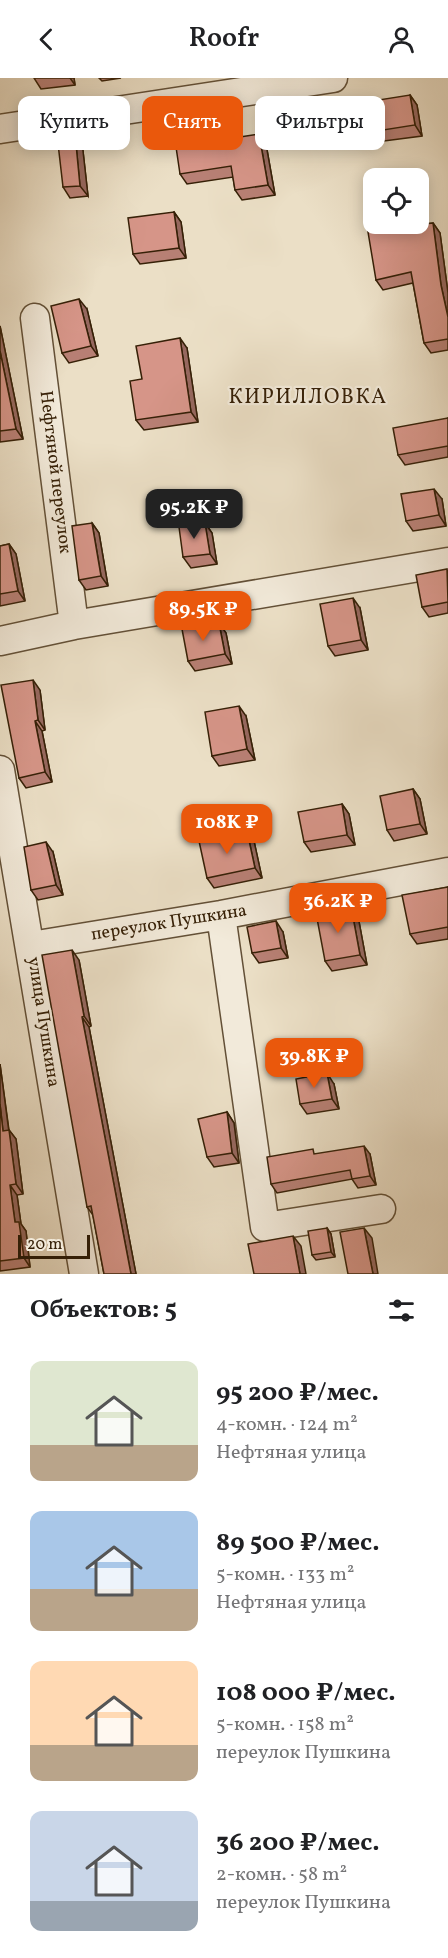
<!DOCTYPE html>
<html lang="ru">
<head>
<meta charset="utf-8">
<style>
  body { margin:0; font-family:Vollkorn,serif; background:#f6f6f6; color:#202124; height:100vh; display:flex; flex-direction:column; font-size:22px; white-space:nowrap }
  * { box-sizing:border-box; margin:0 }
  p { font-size:20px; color:#757577 }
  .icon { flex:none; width:33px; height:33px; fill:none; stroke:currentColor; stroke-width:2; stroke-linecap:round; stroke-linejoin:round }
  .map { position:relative; height:1196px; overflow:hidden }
  .drawer { display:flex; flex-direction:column; background:#fff; flex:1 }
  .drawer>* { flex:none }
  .banner { position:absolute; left:18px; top:18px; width:412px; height:54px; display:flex; gap:12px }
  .tools { position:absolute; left:363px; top:90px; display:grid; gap:12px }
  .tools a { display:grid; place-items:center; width:66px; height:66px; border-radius:12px; background:#fff; box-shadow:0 3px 15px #0003; font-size:30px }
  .scale { position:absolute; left:18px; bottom:15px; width:72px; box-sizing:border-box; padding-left:6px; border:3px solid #362007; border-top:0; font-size:16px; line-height:21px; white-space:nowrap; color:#362007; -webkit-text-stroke:4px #f2eada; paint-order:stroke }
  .price { position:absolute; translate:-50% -51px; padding:0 14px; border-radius:12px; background:#ea580c; color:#fff; font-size:20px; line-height:39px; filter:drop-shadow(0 2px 3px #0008) }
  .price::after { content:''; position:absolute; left:50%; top:36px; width:18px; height:14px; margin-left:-9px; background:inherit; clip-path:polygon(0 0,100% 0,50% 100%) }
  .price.active { background:#222; color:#fff }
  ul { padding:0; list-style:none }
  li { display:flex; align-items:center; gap:18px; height:150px; padding:0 30px }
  li span { display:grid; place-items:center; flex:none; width:168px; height:120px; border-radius:12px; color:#555 }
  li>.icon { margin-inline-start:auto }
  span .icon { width:72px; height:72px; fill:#fffc; stroke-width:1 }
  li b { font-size:26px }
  h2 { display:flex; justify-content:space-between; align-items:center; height:72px; padding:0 30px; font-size:26px }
  .chip { padding:0 21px; border-radius:12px; background:#fff; box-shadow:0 3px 15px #0003; font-size:21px; line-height:54px }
  .chip.active { background:#ea580c; color:#fff }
  header { display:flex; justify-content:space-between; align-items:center; height:78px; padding:0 30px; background:#fff; font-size:27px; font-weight:600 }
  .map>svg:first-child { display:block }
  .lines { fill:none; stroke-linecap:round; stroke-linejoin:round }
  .minor-casing { stroke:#635037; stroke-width:31 }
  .minor { stroke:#f2eada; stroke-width:28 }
  .wall { fill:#b88075; stroke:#362007; stroke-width:1.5 }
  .shaded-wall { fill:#96685f; stroke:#362007; stroke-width:1.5 }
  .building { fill:#d69588; stroke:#362007; stroke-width:1.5 }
  .labels { text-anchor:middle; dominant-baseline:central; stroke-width:4.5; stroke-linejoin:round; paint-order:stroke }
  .street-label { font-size:18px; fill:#362007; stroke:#f2eada }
  .quarter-label { font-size:21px; letter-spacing:1.5px; fill:#362007; stroke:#f2eada }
</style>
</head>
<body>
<header><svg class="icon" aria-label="back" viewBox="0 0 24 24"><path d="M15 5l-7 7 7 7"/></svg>Roofr<svg class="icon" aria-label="person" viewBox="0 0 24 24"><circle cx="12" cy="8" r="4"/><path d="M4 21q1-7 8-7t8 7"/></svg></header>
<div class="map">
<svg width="448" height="1196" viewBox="0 0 448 1196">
  <rect width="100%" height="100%" fill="#ebdfc6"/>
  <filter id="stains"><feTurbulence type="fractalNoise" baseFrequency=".00333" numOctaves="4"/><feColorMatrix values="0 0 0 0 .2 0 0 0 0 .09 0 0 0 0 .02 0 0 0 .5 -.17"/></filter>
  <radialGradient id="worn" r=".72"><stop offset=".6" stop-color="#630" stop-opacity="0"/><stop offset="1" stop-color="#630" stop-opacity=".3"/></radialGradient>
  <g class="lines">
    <defs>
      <path id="minor" d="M0,51L333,0
        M35,240L74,547
        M0,563L74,547L448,484
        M0,692L84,1196
        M221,837L265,1149L381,1131
        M31,868L221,837L448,794"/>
    </defs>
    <use href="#minor" class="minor-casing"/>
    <use href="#minor" class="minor"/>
  </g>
  <path class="wall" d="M34,0H74L75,7L41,11Z
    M99,0H121L102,3Z
    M410,17L417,27L422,58L384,63L377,53Z
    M81,55L88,118L70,120L63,109Z
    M266,66L275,117L242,122L235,112L233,99L187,106L180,96Z
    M174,134L181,144L186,180L140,186L133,176Z
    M433,145L440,155L448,215V272L431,275L424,265L413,205L383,212L376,202L386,146H398L400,149Z
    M87,231L98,278L69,285L62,275Z
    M0,248L23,361L0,364Z
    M187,270L198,344L144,352L136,342L142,301Z
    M448,340V379L405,387L398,377Z
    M442,421L446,448L413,453L406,443Z
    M92,445L99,455L108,508L86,512L79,502Z
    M205,445L212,455L217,486L191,490L183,479Z
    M9,466L16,476L25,523L0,528V468Z
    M448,492V535L429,539L422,529Z
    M360,530L368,572L335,578L328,568Z
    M219,545L226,555L232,586L195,593L188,583Z
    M40,612L45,652L42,653L52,704L26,710L19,700Z
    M246,638L255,682L219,688L212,678Z
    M413,711L420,721L427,756L394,763L387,752Z
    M342,726L349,736L355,767L311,774L304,764Z
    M247,753L254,763L262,800L214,810L207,800Z
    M53,774L63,817L38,822L31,812Z
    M448,809V861L417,866L410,856Z
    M351,828L358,838L367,887L332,893L325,883Z
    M283,854L288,880L259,885L252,875Z
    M79,882L91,948L89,949L136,1196H104L93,1137L87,1129Z
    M0,986L9,1052L16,1061L23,1116L17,1117L21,1146L26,1153L30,1189L0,1193Z
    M334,1006L339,1031L307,1036L300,1026Z
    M227,1034L234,1045L239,1085L214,1089L207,1079Z
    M317,1076H370L376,1107L358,1110L352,1101L277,1115L271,1106Z
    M327,1150L331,1156L335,1179L316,1182L312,1177Z"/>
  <path class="shaded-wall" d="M70,0H74L75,7Z
    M410,17L417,27L422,58L415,47Z
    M74,45L81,55L88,118L80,108Z
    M259,56L266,66L275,117L268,107Z
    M174,134L181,144L186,180L179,170Z
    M433,145L440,155L448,215V239L441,207Z
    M79,221L87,231L98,278L91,268Z
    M0,248L23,361L16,351L0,273Z
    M180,260L187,270L198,344L191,334Z
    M434,411L442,421L446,448L439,437Z
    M92,445L99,455L108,508L101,498Z
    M205,445L212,455L217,486L210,476Z
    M9,466L16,476L25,523L18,513Z
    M353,520L360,530L368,572L361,562Z
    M219,545L226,555L232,586L225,576Z
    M33,602L40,612L45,652L38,642Z
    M239,628L246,638L255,682L247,671Z
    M35,643L42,653L52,704L45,694Z
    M413,711L420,721L427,756L420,746Z
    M342,726L349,736L355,767L347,757Z
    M247,753L254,763L262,800L255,790Z
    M46,764L53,774L63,817L56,807Z
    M351,828L358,838L367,887L360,877Z
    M276,843L283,854L288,880L281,870Z
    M72,872L79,882L91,948L84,938Z
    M82,939L89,949L136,1196H131Z
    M0,986L10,1062L3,1053L0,1026Z
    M327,995L334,1006L339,1031L332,1021Z
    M227,1034L234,1045L239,1085L232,1075Z
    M9,1052L16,1061L23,1116L16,1106Z
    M364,1068L370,1076L376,1107L370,1098Z
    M10,1107L17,1117L21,1146L26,1153L30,1189L24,1180L15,1144Z
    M327,1150L331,1156L335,1179L331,1174Z
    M364,1150L372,1160L378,1196H373Z
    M293,1158L301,1168L306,1196H300Z"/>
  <path class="building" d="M410,17L415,47L377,53L372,23Z
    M74,45L80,108L63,109L56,48Z
    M259,56L268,107L235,112L231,88L180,96L176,69Z
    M174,134L179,170L133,176L128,140Z
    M433,145L441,207L448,239V261L424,265L411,194L376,202L367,148L386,146H397L398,149Z
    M79,221L91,268L62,275L51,228Z
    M180,260L191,334L136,342L130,303L142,301L136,268Z
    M0,273L16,351L0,353Z
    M448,340V368L398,377L393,350Z
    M434,411L439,437L406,443L401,416Z
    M92,445L101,498L79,502L72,448Z
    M205,445L210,476L183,479L179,449Z
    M9,466L18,513L0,516V468Z
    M447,491L448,524L422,529L416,497Z
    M353,520L361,562L328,568L320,526Z
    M219,545L225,576L188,583L182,551Z
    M33,602L38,642L35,643L45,694L19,700L1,607Z
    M239,628L247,671L212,678L205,634Z
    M413,711L420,746L387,752L380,718Z
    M342,726L347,757L304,764L298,734Z
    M247,753L255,790L207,800L199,763Z
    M46,764L56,807L31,812L24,769Z
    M448,809V849L410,856L402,817Z
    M351,828L360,877L325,883L316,835Z
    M276,843L281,870L252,875L247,849Z
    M72,872L84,938L82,939L131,1196H104L91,1128L87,1129L42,877Z
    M327,995L332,1021L300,1026L296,1001Z
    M0,1026L3,1053L9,1052L16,1106L10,1107L15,1144H19L24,1180L0,1183Z
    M227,1034L232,1075L207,1079L198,1041Z
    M364,1068L370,1098L352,1101L350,1092L271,1106L267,1079L313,1071L314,1076Z
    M327,1150L331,1174L312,1177L308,1153Z
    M364,1150L373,1196H348L340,1154Z
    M293,1158L300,1196H254L248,1166Z"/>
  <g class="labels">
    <g class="street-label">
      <text transform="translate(55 394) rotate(83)">Нефтяной переулок</text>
      <text transform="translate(169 845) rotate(-9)">переулок Пушкина</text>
      <text transform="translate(43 944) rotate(81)">улица Пушкина</text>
    </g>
    <g class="quarter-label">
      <text x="308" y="319">КИРИЛЛОВКА</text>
    </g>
  </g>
  <rect width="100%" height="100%" filter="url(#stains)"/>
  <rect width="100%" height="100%" fill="url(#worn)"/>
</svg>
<div class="tools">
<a><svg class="icon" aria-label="locate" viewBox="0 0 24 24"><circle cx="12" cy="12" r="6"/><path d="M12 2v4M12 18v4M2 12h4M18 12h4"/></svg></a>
</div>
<div class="scale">20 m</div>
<b class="price active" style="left:194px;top:462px">95.2K ₽</b>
<b class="price" style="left:203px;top:564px">89.5K ₽</b>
<b class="price" style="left:227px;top:777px">108K ₽</b>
<b class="price" style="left:338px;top:856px">36.2K ₽</b>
<b class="price" style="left:314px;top:1011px">39.8K ₽</b>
<div class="banner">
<a class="chip">Купить</a>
<a class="chip active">Снять</a>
<a class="chip">Фильтры</a>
</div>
</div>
<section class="drawer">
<h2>Объектов: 5<svg class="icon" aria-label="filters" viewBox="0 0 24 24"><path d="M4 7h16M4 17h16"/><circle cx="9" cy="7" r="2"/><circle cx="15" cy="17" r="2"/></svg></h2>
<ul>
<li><span style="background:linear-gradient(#dfe7d0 70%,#b9a48a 0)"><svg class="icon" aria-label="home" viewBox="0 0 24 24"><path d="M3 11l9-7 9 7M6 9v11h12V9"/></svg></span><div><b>95 200 ₽/мес.</b><p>4-комн. · 124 m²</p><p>Нефтяная улица</p></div></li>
<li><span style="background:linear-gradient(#a9c7e8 65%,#b9a48a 0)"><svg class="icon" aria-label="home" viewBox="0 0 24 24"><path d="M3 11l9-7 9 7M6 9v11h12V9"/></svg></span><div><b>89 500 ₽/мес.</b><p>5-комн. · 133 m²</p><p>Нефтяная улица</p></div></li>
<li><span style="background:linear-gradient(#ffd9b3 70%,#b9a48a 0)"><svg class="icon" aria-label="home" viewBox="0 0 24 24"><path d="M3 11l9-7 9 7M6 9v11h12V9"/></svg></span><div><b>108 000 ₽/мес.</b><p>5-комн. · 158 m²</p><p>переулок Пушкина</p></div></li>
<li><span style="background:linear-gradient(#c9d6e8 75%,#9aa5b1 0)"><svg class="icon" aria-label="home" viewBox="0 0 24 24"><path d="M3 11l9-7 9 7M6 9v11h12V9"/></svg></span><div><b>36 200 ₽/мес.</b><p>2-комн. · 58 m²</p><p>переулок Пушкина</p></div></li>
</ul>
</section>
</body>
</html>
